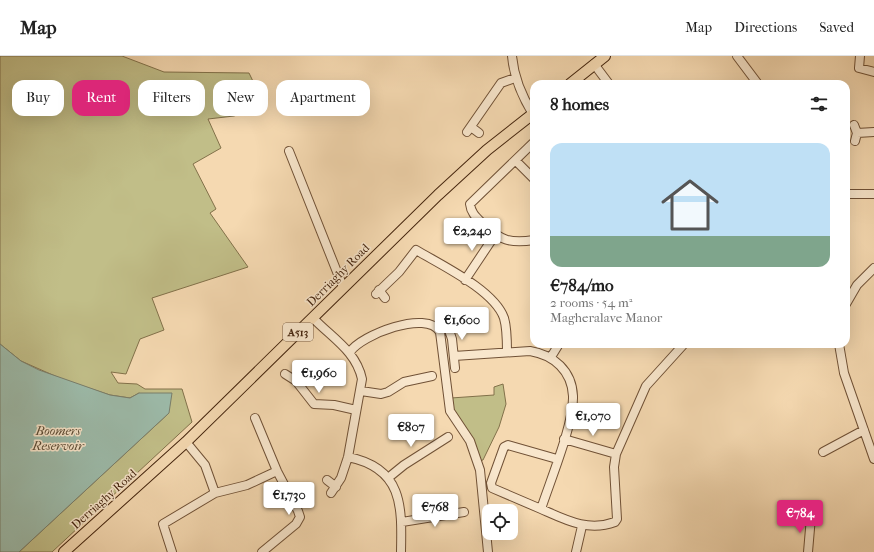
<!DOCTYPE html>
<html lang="en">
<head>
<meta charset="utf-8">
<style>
  body { margin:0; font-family:"IM FELL French Canon",serif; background:#f2f2f2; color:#222; height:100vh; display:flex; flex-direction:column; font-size:15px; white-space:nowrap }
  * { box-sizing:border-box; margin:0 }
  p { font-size:13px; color:#767676 }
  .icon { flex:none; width:22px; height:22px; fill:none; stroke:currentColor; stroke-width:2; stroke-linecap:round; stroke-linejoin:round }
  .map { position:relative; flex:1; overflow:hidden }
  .side { position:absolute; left:530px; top:24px; width:320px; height:268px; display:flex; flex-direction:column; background:#fff; border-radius:12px; box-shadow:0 4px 16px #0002 }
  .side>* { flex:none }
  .hud { position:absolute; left:12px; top:24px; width:380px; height:36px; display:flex; gap:8px }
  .buttons { position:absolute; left:482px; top:448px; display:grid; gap:8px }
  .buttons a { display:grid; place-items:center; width:36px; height:36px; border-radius:8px; background:#fff; box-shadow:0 4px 16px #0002; font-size:20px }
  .price { position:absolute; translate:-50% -34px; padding:0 9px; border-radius:4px; background:#fff; color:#222; font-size:13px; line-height:26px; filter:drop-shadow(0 1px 2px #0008) }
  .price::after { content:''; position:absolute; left:50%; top:24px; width:12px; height:9px; margin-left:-6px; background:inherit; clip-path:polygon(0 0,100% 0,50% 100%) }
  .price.on { background:#db2777; color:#fff }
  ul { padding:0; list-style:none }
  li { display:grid; align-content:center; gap:8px; height:212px; padding:0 20px }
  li+li { border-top:1px solid #e0e0e0 }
  li span { display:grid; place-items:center; height:124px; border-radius:12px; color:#555 }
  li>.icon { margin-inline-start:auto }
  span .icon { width:72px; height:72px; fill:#fffc; stroke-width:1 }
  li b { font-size:17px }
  h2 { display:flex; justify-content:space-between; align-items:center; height:48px; padding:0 20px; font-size:17px }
  .chip { padding:0 14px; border-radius:12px; background:#fff; box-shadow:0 4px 16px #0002; font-size:14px; line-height:36px }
  .chip.on { background:#db2777; color:#fff }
  header { display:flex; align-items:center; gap:24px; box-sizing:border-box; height:56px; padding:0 20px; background:#fff; border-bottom:1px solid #e0e0e0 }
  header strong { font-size:19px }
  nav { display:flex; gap:22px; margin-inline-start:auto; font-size:14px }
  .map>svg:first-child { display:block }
  .green { fill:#c1be88; stroke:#82714a }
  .water { fill:#9cbaa9; stroke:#797e6b }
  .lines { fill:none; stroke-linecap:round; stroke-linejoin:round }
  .minor-casing { stroke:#705136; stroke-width:10 }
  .major-casing { stroke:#44240d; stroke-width:12 }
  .minor { stroke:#f8e6cc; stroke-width:8 }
  .major { stroke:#f5d9b1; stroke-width:10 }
  .labels { text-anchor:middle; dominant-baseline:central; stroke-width:3; stroke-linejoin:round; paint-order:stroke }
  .shield { fill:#f8e6cc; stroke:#7a5e46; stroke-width:1 }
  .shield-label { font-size:11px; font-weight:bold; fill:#44240d }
  .street-label { font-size:12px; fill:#44240d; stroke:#f8e6cc }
  .water-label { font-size:13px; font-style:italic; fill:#5a4a34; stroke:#f8e6cc }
</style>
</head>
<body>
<header>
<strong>Map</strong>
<nav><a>Map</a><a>Directions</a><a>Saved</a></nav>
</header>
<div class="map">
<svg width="874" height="496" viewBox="0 0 874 496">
  <rect width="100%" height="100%" fill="#f5d9b1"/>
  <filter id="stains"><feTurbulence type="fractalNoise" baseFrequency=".005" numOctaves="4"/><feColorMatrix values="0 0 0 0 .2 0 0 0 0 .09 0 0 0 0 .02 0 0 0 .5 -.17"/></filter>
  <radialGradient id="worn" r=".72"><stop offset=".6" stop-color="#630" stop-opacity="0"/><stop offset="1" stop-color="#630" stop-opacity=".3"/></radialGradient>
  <path class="green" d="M0,0H122L164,16L249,17L265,50L234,60L208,63L221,92L193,108L216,153L210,157L248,211L152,242L164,274L140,283L126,318L111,316L118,327L137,328L145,333H182L192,366L52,496H19L169,357L139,337L130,342L110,339L64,324L21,305L0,288Z
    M503,328L506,348L499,371L483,404L479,405C471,389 451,360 451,342L494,339V331Z"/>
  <path class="water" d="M0,288L21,305L39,314L110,339L130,342L139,337H172L169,357L19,496H0Z"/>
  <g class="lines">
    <defs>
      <path id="minor" d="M512,0C514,22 521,39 533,58
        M737,0L758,28
        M860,0L859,12L874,16
        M594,8L609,28
        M854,69L857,77L855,85
        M471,71L479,77
        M467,76L501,27L515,22
        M857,77L874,76
        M534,86L470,148C471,157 476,161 483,168C500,184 510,188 534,184
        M289,95L343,231
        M516,105L534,123
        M846,138H874
        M465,224L495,179
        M379,234L385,242
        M376,238L399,216L416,194C441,209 494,234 504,262C507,272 507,285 507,296
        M846,248L857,229L874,212
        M313,262C332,282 356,295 362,323L348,401L341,422L331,437
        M445,262L452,283L455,312
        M839,288L844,317L874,403
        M350,296C361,279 427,253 440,276L450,355L470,385L480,414L488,496
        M454,300L530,295C554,299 572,315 573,340C574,368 550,425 541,453L492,432L491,427L504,391L508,389L557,403
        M551,301L559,288
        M285,318L296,325L314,348L334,349L356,354
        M361,335L381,338L388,336L404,326L432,320
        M255,362L277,415L298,455L300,461L296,468L262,496
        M564,383L616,398
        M823,396L864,374
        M348,401C403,412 402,450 401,496
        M388,422L404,409L448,381
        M327,424L336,431
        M215,437L247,429L277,415
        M541,453C566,464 588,476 615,466L617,463L614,411L616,398L646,330L684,288
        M402,466L464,456
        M172,496L163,468L215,437L205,409L186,386
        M576,496L582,470
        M808,496L811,461"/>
      <path id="major" d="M570,28L605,0
        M64,496L186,386L438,139L487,94L534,57"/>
    </defs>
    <use href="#minor" class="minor-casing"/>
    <use href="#major" class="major-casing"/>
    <use href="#minor" class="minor"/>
    <use href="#major" class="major"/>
  </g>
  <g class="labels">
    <rect class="shield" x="283" y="267" width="30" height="18" rx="3"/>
    <g class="shield-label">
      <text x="298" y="276">A513</text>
    </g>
    <g class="street-label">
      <text transform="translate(338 219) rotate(-45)">Derriaghy Road</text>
      <text transform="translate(104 443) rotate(-42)">Derriaghy Road</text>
    </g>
    <g class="water-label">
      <text x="58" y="374">Boomers<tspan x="58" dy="15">Reservoir</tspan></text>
    </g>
  </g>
  <rect width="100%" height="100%" filter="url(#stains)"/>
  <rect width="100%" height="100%" fill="url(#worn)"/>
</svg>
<div class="buttons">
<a><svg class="icon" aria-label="locate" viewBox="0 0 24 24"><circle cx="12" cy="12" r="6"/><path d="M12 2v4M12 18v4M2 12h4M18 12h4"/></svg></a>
</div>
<b class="price" style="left:472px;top:196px">€2,240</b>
<b class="price" style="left:462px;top:285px">€1,600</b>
<b class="price" style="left:319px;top:338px">€1,960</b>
<b class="price" style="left:593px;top:381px">€1,070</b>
<b class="price" style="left:411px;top:392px">€807</b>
<b class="price" style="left:289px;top:460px">€1,730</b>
<b class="price" style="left:435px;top:472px">€768</b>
<b class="price on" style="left:800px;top:478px">€784</b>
<div class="hud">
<a class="chip">Buy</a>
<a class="chip on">Rent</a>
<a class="chip">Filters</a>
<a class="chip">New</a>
<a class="chip">Apartment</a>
</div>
<section class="side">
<h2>8 homes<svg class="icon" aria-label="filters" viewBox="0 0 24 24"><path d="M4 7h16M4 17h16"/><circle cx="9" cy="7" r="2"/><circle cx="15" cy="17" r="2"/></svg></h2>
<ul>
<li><span style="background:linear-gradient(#bfe0f5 75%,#7fa58c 0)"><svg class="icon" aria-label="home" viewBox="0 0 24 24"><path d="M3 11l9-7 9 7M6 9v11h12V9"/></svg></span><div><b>€784/mo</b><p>2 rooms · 54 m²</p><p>Magheralave Manor</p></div></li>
</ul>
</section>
</div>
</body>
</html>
